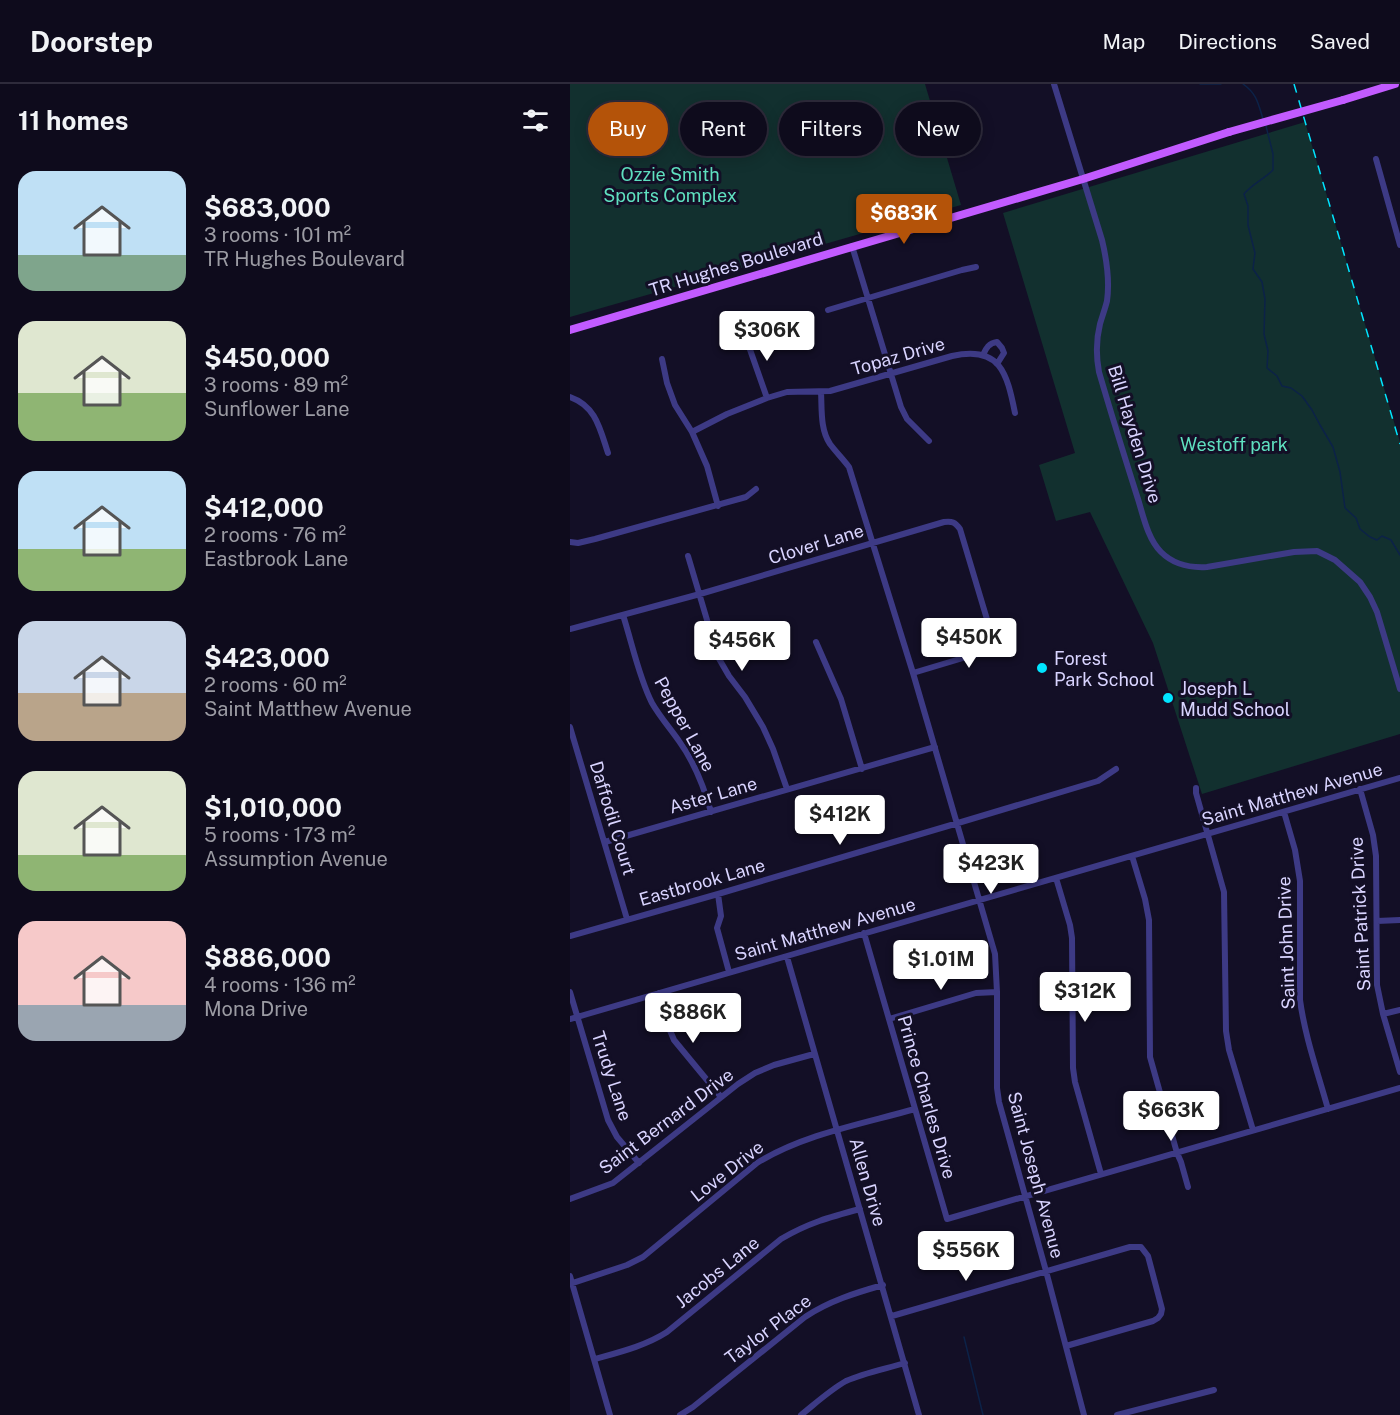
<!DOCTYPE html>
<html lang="en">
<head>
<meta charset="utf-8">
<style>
  body { margin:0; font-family:"Public Sans",sans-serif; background:#1c1929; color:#f1f3f6; height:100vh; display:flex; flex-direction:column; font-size:22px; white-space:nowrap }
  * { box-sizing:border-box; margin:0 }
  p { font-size:20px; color:#9b9ba3 }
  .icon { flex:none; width:33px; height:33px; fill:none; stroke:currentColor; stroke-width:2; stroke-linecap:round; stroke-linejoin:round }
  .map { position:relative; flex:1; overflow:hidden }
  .sheet { display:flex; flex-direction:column; background:#0e0b1c; width:570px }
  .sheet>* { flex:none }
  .banner { position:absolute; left:18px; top:18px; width:570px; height:54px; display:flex; gap:12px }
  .price { position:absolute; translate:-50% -51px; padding:0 14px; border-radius:6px; background:#fff; color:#222; font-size:20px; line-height:39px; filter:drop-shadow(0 2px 3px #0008) }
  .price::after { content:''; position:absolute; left:50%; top:36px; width:18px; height:14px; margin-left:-9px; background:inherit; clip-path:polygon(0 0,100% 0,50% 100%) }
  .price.selected { background:#b45309; color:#fff }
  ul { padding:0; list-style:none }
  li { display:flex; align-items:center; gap:18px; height:150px; padding:0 18px }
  li span { display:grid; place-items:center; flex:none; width:168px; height:120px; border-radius:18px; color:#555 }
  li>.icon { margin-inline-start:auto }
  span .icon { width:72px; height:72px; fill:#fffc; stroke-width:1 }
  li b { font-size:26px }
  h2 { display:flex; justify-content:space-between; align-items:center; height:72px; padding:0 18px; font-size:26px }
  .pill { padding:0 21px; border-radius:27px; background:#0e0b1c; box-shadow:0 3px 15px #0003,0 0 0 2px #2e2b3b; font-size:21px; line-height:54px }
  .pill.selected { background:#b45309; color:#fff }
  header { display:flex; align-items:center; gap:36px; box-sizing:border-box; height:84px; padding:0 30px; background:#0e0b1c; border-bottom:2px solid #2e2b3b }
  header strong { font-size:28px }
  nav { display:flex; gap:33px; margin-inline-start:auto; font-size:21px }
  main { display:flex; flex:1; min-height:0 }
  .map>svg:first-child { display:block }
  .green { fill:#12302f }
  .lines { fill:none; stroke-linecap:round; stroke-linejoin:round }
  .stream { stroke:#0c2248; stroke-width:1.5 }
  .minor { stroke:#3d3a85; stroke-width:6 }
  .major { stroke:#c25bff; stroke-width:8 }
  .rail { stroke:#00e5ff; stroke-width:1.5; stroke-dasharray:9 8; stroke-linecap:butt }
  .major-bridge { stroke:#c25bff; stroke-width:8 }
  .poi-dot { fill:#00e5ff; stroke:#130f26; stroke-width:2 }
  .labels { text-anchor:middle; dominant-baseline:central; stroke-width:6; stroke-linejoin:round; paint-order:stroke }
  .park-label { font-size:18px; fill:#5fe0c0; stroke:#130f26 }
  .street-label { font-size:18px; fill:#d9d4ff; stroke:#130f26 }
  .poi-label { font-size:18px; fill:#d9d4ff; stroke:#130f26; text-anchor:start }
</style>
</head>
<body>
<header>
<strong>Doorstep</strong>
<nav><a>Map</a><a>Directions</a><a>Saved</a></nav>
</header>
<main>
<section class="sheet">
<h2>11 homes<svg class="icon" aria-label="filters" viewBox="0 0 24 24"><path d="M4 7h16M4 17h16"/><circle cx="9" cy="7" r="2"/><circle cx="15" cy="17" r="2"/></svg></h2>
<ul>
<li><span style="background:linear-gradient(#bfe0f5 70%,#7fa58c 0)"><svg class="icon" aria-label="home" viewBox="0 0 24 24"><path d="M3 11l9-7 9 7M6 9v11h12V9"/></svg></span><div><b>$683,000</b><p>3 rooms · 101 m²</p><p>TR Hughes Boulevard</p></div></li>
<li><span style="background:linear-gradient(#dfe7d0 60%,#8fb573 0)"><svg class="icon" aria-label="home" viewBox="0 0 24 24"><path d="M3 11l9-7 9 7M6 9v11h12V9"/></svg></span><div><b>$450,000</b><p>3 rooms · 89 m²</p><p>Sunflower Lane</p></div></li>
<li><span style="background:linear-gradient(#bfe0f5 65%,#8fb573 0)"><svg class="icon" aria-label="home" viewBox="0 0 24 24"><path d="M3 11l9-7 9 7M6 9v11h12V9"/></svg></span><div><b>$412,000</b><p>2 rooms · 76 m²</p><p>Eastbrook Lane</p></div></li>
<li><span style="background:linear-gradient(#c9d6e8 60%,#b9a48a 0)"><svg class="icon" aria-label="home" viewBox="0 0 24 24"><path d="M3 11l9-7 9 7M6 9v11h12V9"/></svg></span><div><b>$423,000</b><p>2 rooms · 60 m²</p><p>Saint Matthew Avenue</p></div></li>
<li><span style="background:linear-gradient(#dfe7d0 70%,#8fb573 0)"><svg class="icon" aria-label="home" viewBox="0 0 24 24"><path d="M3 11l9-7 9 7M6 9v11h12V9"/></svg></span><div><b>$1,010,000</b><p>5 rooms · 173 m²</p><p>Assumption Avenue</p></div></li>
<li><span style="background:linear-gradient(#f6c9c9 70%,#9aa5b1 0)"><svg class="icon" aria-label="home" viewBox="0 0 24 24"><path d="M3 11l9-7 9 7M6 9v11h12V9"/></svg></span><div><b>$886,000</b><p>4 rooms · 136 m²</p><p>Mona Drive</p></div></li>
</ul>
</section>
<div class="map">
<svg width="830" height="1331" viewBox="0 0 830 1331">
  <rect width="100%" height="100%" fill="#130f26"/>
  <path class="green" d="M0,0H355L391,121L0,233Z
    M735,38L830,358V650L632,710L583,559L520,428L486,437L469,381L505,369L433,129Z"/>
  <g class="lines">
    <path class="stream" d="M630,0H651
      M673,0C687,10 688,19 693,35
      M696,42L703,70V86C694,95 682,100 674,110L678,122V141L685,169L683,185L692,198L695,215L694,250L698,267L697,284L707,292L712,302L721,304L732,312L742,326L750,341L763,363L770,388L775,424L786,434L790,445L800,453L807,456L812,452L821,456L830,471
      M394,1253L413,1331"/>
    <path class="minor" d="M484,0L532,156C537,177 540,196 537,217C535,225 532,233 530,240C526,256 526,272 529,288C541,329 554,371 567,412C573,430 577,454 591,468C603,480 620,484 637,483L724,468L747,467L765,476L790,498L800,513L807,528L830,605
      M806,75L830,161
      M282,162L331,323L337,335L359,357
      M258,226L392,186L406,183
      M176,246L177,257L197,314
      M413,271C416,264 419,259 427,258L432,264L434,269L427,280
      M92,275L97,299L105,321L122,348
      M251,308C252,325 250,345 260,360C266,368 273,375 279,383L343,589L425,870L427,908V1004L429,1018L476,1187L514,1331
      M0,313C26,322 30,345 38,369
      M148,422L137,382L122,348L157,330L197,314L217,308L260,307L382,272C430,261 437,289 445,329
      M0,458L8,459L25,455L176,413L186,405
      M118,472L148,573L159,592L175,613L193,643L203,665L217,705
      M53,531C62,559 69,594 82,619C90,633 100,644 109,657C125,679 134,703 141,728
      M0,545L130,510L374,438C382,437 385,438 390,445L422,552L423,563L415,568L393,574L343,589
      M246,558L271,615L292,685
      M0,643L57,835
      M626,704V709L654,808L656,947L659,966L683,1046
      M790,705L803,751L806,772L807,901L813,930L830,988
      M714,728L725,766L730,797V916C735,953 748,989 758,1025
      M35,758L365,663
      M562,772L575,815L579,836L580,973L607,1069L611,1078L618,1103
      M486,794L500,841L502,854L503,984L505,998L531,1090
      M148,810L151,832L147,844L159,888
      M807,837L830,836
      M294,849L377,1135L830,1004
      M0,852L148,810L388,739L528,697L546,685
      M217,873L349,1331
      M0,908L38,1036L47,1053L69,1079
      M89,909L99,944L104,956L151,1013
      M813,930L830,926
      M0,935L830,694
      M319,935L406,909L427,908
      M0,1115L43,1099L168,1000L185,989L204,981L244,970
      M0,1192L40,1331
      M0,1200L57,1181L73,1173L187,1079C234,1050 292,1040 345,1025
      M322,1232L560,1163H571L578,1172L592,1225L591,1230L588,1234L583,1237L496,1262
      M25,1275C50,1268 75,1262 97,1248L211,1155C238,1139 260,1133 290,1125
      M110,1331L123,1323L235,1233C259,1217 285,1209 313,1201
      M231,1331C246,1319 260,1306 276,1297C294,1289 315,1285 335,1279
      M547,1331L644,1306"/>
    <path class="major" d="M773,16L825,0
      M0,246L513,95L659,48"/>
    <path class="rail" d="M724,0L830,360"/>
    <path class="major-bridge" d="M659,48L773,16"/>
  </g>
  <g class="poi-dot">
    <circle cx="472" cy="584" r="6"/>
    <circle cx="598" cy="614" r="6"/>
  </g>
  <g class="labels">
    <g class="park-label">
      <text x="100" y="90">Ozzie Smith<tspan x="100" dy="21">Sports Complex</tspan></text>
      <text x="664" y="360">Westoff park</text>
    </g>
    <g class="street-label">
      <text transform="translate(166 180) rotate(-17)">TR Hughes Boulevard</text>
      <text transform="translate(328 272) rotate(-16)">Topaz Drive</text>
      <text transform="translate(565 350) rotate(73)">Bill Hayden Drive</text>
      <text transform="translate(246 460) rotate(-17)">Clover Lane</text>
      <text transform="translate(115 640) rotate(61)">Pepper Lane</text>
      <text transform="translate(722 710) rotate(-16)">Saint Matthew Avenue</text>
      <text transform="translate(143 711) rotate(-16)">Aster Lane</text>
      <text transform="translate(43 734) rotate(73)">Daffodil Court</text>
      <text transform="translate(132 798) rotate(-16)">Eastbrook Lane</text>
      <text transform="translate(790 830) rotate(-93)">Saint Patrick Drive</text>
      <text transform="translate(255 845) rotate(-16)">Saint Matthew Avenue</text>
      <text transform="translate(716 859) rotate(-92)">Saint John Drive</text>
      <text transform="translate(42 992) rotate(72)">Trudy Lane</text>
      <text transform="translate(357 1013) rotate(74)">Prince Charles Drive</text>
      <text transform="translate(96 1037) rotate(-37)">Saint Bernard Drive</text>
      <text transform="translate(157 1087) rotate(-38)">Love Drive</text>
      <text transform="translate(466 1091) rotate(75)">Saint Joseph Avenue</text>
      <text transform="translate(298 1098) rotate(74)">Allen Drive</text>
      <text transform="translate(147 1188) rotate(-39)">Jacobs Lane</text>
      <text transform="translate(198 1245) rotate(-37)">Taylor Place</text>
    </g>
    <g class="poi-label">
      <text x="484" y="574">Forest<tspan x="484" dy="21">Park School</tspan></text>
      <text x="610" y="604">Joseph L<tspan x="610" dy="21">Mudd School</tspan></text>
    </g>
  </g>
</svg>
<b class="price selected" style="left:334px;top:161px">$683K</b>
<b class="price" style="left:197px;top:278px">$306K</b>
<b class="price" style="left:399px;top:585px">$450K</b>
<b class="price" style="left:172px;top:588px">$456K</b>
<b class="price" style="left:270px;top:762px">$412K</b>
<b class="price" style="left:421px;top:811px">$423K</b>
<b class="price" style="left:371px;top:907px">$1.01M</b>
<b class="price" style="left:515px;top:939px">$312K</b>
<b class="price" style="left:123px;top:960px">$886K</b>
<b class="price" style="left:601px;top:1058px">$663K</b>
<b class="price" style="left:396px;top:1198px">$556K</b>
<div class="banner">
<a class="pill selected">Buy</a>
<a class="pill">Rent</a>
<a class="pill">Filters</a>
<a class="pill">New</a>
</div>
</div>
</main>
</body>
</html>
